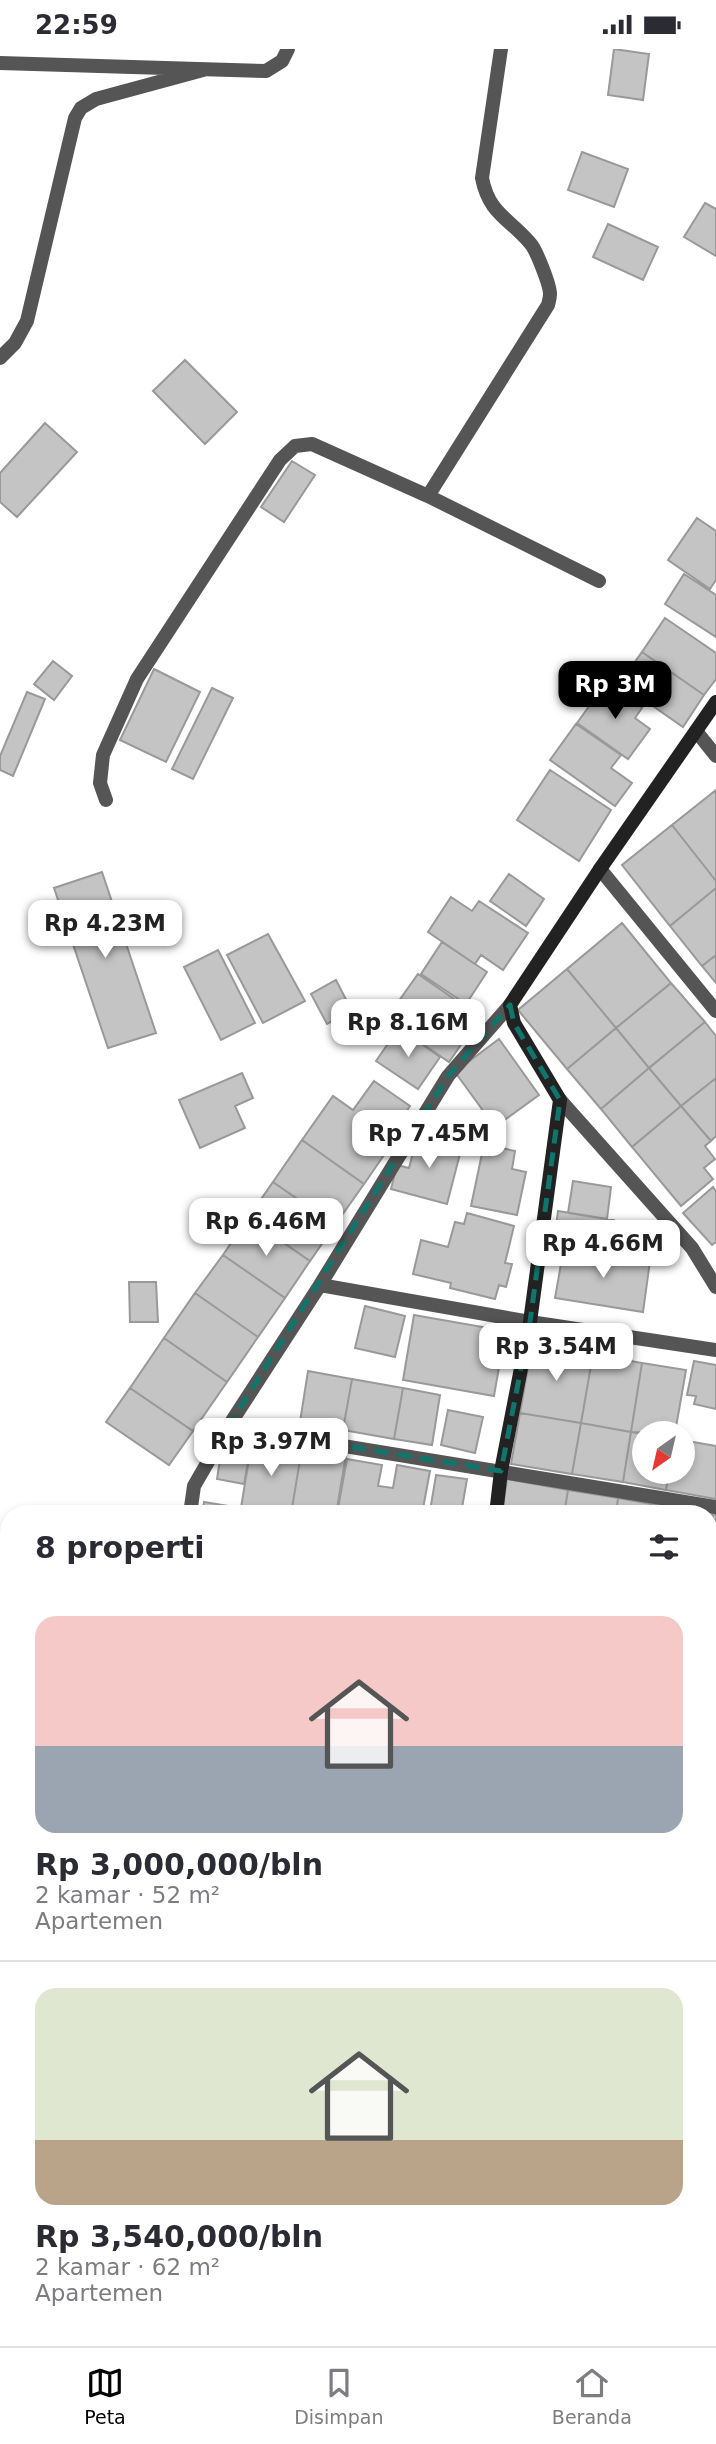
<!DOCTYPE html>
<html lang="id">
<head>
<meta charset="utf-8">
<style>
  body { margin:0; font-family:"DejaVu Sans",sans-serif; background:#f7f7f7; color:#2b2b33; height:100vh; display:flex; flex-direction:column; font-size:26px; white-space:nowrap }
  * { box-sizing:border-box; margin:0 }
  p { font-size:23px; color:#7c7c81 }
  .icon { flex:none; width:38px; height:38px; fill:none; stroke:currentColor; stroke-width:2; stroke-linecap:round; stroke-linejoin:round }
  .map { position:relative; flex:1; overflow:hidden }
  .side { position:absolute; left:0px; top:1456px; width:718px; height:842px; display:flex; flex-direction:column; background:#fff; border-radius:28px 28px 0 0; box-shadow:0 4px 10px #0003 }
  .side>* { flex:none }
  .needle { width:46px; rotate:214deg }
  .buttons { position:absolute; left:632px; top:1372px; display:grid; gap:14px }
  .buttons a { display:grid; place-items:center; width:63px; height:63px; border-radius:50%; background:#fff; box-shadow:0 4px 10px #0003; font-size:35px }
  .price { position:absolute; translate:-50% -60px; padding:0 16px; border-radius:14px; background:#fff; color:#222; font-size:23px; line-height:46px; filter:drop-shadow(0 2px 4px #0008) }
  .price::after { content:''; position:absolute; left:50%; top:42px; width:21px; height:16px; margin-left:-10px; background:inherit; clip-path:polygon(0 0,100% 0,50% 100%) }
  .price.active { background:#000; color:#fff }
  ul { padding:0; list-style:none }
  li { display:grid; align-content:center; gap:14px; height:371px; padding:0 35px }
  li+li { border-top:2px solid #e1e1e2 }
  li span { display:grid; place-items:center; height:217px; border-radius:21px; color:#555 }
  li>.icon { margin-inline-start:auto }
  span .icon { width:126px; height:126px; fill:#fffc; stroke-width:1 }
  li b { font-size:30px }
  h2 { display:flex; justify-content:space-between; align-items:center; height:84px; padding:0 35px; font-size:30px }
  .status { display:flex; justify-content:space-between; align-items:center; height:49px; padding:0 35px; background:#fff; direction:ltr }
  .status svg { height:19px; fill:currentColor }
  .tab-bar { display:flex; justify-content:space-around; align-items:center; height:98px; border-top:2px solid #e1e1e2; background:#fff; font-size:19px; color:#7c7c81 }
  .tab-bar a { display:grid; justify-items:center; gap:4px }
  .tab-bar .active { color:#000 }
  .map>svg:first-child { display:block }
  .building { fill:#c4c4c4; stroke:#999; stroke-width:2 }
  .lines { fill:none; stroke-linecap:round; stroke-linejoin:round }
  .lane { stroke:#555; stroke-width:14 }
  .street { stroke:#555; stroke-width:14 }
  .secondary { stroke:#222; stroke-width:14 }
  .marked { fill:none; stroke:#0f766e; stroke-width:5; stroke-dasharray:14 9; stroke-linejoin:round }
</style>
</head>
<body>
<div class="status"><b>22:59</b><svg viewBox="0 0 49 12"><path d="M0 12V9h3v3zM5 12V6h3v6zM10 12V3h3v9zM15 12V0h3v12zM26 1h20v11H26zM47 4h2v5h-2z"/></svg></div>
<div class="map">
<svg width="716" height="2297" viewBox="0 0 716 2297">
  <rect width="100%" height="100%" fill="#fff"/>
  <path class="building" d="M614,0L649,5L643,51L608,46Z
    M582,103L628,120L614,158L568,141Z
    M705,154L716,160V207L684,188Z
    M608,175L658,198L643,231L593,208Z
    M185,311L237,363L205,395L153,342Z
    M45,374L77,403L17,468L0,453V424Z
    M292,412L315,426L284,473L261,458Z
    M697,469L716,482V531L710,540L668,511Z
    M684,525L716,546V588L665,555Z
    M665,569L716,604V630L704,646L642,603Z
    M642,603L704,646L683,678L620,634Z
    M53,612L72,627L54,651L34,635Z
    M154,620L200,643L166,713L120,691Z
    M606,634L642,659L635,669L650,680L628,710L577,674Z
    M212,639L233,649L193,730L172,720Z
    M27,643L45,650L13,727L0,721V707Z
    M576,675L621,706L611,719L632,734L615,757L550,711Z
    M550,721L611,761L579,812L517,771Z
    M716,741V832L672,776Z
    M672,776L716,832V839L670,877L622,816Z
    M102,823L156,984L108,999L54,839Z
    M509,825L544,850L526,877L490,852Z
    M716,839V906L702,917L670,877Z
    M451,848L472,862L479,852L528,884L503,921L481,906L475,915L428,883Z
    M622,874L671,934L616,979L567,920Z
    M268,885L305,952L263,974L227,906Z
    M442,893L487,923L466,955L421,925Z
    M218,901L255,974L221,991L184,918Z
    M716,906V934L702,917Z
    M567,920L616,979L567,1020L518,961Z
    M418,925L480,968L449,1013L386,970Z
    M336,931L352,962L327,975L311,945Z
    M671,934L705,973L649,1019L616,979Z
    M705,973L716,987V1029L681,1057L649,1019Z
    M399,979L440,1008L418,1040L376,1012Z
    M616,979L649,1019L601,1060L567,1020Z
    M499,990L539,1046L495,1078L455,1023Z
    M649,1019L681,1057L632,1098L601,1060Z
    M242,1024L253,1049L235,1057L245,1079L200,1099L179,1051Z
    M716,1029V1087L711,1092L681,1057Z
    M374,1032L410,1057L390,1087L395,1090L364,1135L302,1091L333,1047L353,1061Z
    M681,1057L711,1092L705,1097L715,1110L704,1119L713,1130L681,1157L632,1098Z
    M418,1085L462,1097L447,1155L391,1140L397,1116L409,1119Z
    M302,1091L364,1135L335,1176L273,1133Z
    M484,1095L515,1102L512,1120L526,1123L517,1166L471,1157Z
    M573,1132L611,1138L607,1170L568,1164Z
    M273,1133L335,1176L310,1212L248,1169Z
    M713,1138L716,1142V1193L712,1196L683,1164Z
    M558,1162L614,1171L609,1200L554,1192Z
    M467,1164L514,1177L505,1214L512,1215L506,1238L499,1236L495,1250L450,1239L451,1234L413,1225L421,1191L448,1198L455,1173L464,1175Z
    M248,1169L310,1212L285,1249L223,1206Z
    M564,1198L650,1212L643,1263L555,1249Z
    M223,1206L285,1249L258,1288L195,1244Z
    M129,1233H156L158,1273H130Z
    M195,1244L258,1288L227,1333L164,1289Z
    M365,1257L405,1267L395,1308L355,1299Z
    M414,1266L494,1280L492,1293L503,1295L494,1347L403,1331Z
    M164,1289L227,1333L193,1382L130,1339Z
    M532,1295L593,1305L581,1374L520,1364Z
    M593,1305L642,1314L631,1383L581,1374Z
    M694,1312L716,1316V1360L694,1355L696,1347L687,1346Z
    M642,1314L686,1321L675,1384L631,1383Z
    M308,1322L352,1330L343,1381L300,1373Z
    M352,1330L403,1339L394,1390L343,1381Z
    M130,1339L193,1382L169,1416L106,1373Z
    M403,1339L440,1346L432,1396L394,1390Z
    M448,1361L483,1368L475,1404L441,1396Z
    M520,1364L581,1374L572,1425L511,1415Z
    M581,1374L631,1383L623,1433L572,1425Z
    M631,1383L644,1385V1423H669L666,1441L623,1433Z
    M224,1386L252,1391L244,1435L217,1430Z
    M252,1391L302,1399L291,1465H271L241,1459Z
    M682,1391L716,1397V1450L666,1441L669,1423H682Z
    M302,1399L346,1406L336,1465H291Z
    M347,1410L382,1416L378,1437L393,1439L397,1416L430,1422L422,1465H337Z
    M436,1426L467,1430L461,1465L430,1462Z
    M507,1430L568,1441L564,1465H502Z
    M568,1441L618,1449L616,1465H564Z
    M618,1449L662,1457L660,1465H616Z
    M204,1453L241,1459L240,1465H202Z
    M662,1457L713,1465L709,1488V1465H660Z
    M713,1465L716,1466V1537L709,1535V1488Z
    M709,1535L716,1537V1589L709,1588Z
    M709,1612L716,1613V1654L709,1653Z
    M709,1653L716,1654V1689L709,1688Z
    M709,1688L716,1689V1726L709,1725Z
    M709,1725L716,1726V1751L709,1750Z
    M709,1750L716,1751V1778L709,1777Z
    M709,1777L716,1778V1800L709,1799Z
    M709,1799L716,1800V1825L709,1824Z
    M709,1824L716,1825V1850L709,1849Z
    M709,1849L716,1850V1874L709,1873Z
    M709,1873L716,1874V1897L709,1896Z
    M709,1896L716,1897L711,1926H709Z
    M710,2026L716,2027V2054L709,2053Z
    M709,2053L716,2054V2093L709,2092Z
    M709,2092L716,2093V2143L709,2141Z
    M709,2141L716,2143V2189L709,2188Z
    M709,2188L716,2189V2245L709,2243Z
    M709,2272L716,2273V2297H696L697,2289H709Z
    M21,2289H83L82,2297H19Z
    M105,2289H144L143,2297H104Z
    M144,2289H194L192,2297H143Z
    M209,2289H280L279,2297H215L208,2296Z
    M280,2289H319L346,2293L345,2297H279Z
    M387,2289H458L457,2297H386Z
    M458,2289H516L524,2290L523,2297H457Z
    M536,2289H585L583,2297H563L536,2292Z
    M585,2289H632L630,2297H583Z
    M632,2289H685L684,2297H630Z"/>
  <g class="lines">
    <path class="lane" d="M0,14L266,22L282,12L288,0
      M0,309L15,294L27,272L75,69L81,59L96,50L203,21
      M428,447L548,256C549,252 550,249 550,245C550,236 536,200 530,194C509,169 489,165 482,129L501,0
      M106,751L100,734L103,706L137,630L280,411L295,397L312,395L428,447L599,532"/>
    <path class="street" d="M696,682L716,707
      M600,820L716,962
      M560,1051L692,1199L716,1238
      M320,1236L530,1273L716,1301
      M228,1378L716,1458
      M190,1465L194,1437L228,1378L320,1236L448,1027L510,956
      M0,1599L5,1618L0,1644
      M709,1607L716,1608
      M709,1993L716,1946
      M709,2258L716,2260
      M88,2297L90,2289
      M205,2297L207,2289
      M528,2297L529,2289"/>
    <path class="secondary" d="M496,1465L501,1422L530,1273L560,1051L514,974L510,956L600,820L716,653
      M369,2297L370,2289"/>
  </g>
  <path class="marked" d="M510,956L514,974L560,1051L530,1273L501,1422L228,1378L448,1027Z"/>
</svg>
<div class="buttons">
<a><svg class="needle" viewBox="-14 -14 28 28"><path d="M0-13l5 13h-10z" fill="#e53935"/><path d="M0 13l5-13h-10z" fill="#7c7c81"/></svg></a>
</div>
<b class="price active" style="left:615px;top:672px">Rp 3M</b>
<b class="price" style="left:105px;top:911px">Rp 4.23M</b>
<b class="price" style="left:408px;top:1010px">Rp 8.16M</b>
<b class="price" style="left:429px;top:1121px">Rp 7.45M</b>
<b class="price" style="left:266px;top:1209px">Rp 6.46M</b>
<b class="price" style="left:603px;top:1231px">Rp 4.66M</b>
<b class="price" style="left:556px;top:1334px">Rp 3.54M</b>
<b class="price" style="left:271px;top:1429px">Rp 3.97M</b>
<section class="side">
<h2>8 properti<svg class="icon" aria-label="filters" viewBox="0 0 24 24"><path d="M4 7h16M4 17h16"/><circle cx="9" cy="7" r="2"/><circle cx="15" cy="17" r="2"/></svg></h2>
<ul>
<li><span style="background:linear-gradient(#f6c9c9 60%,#9aa5b1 0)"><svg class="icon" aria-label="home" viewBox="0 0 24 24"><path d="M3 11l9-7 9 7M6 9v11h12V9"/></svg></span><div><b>Rp 3,000,000/bln</b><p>2 kamar · 52 m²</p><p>Apartemen</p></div></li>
<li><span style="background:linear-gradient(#dfe7d0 70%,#b9a48a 0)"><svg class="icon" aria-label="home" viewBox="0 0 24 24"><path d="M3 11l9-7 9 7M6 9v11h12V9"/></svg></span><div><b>Rp 3,540,000/bln</b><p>2 kamar · 62 m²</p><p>Apartemen</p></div></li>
</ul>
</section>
</div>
<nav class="tab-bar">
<a class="active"><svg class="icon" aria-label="map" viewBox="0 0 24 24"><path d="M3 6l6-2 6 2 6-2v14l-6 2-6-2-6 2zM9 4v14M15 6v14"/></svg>Peta</a>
<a><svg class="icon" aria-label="saved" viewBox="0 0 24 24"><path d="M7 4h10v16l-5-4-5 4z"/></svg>Disimpan</a>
<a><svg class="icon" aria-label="home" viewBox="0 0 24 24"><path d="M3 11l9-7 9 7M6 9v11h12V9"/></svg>Beranda</a>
</nav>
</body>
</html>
